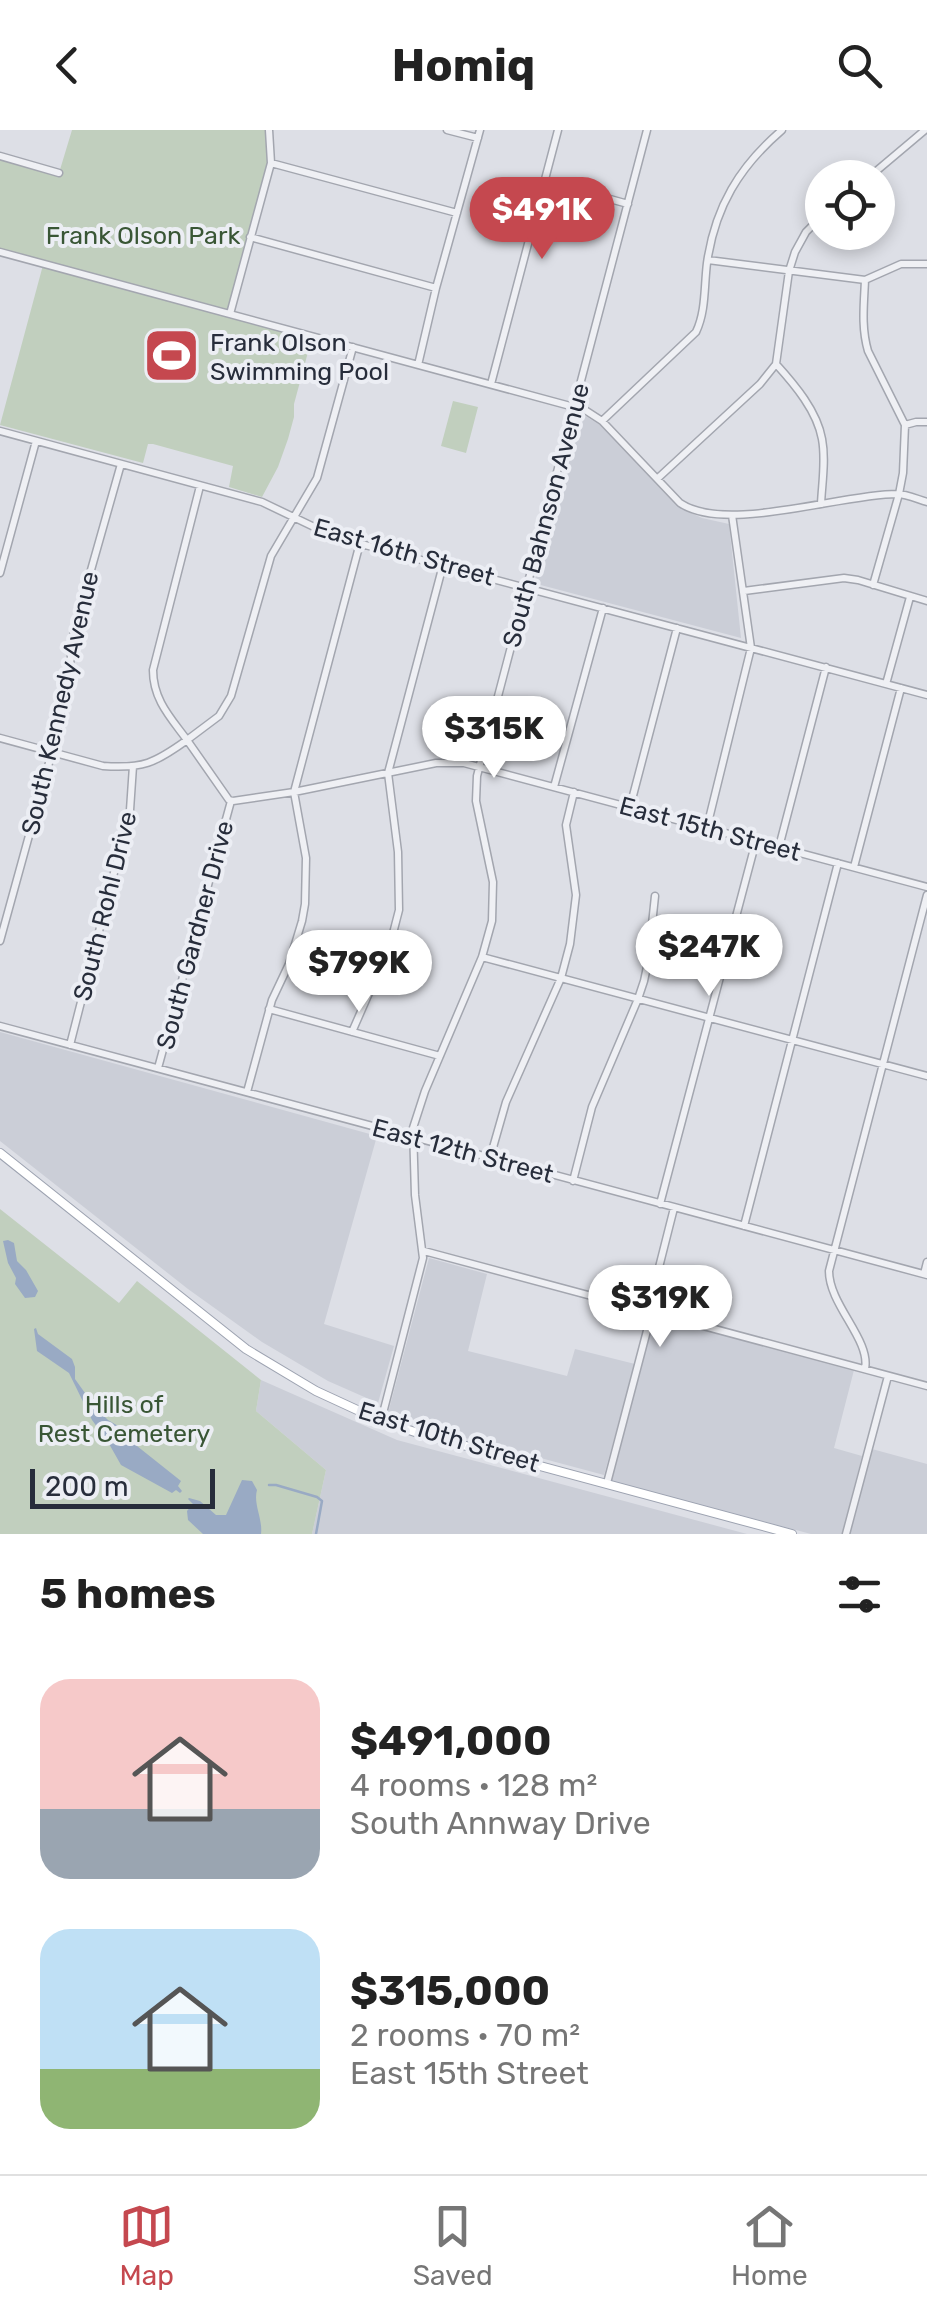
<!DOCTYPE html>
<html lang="en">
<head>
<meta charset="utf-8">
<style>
  body { margin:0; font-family:Rubik,sans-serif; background:#f2f2f2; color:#222; height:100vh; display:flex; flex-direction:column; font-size:38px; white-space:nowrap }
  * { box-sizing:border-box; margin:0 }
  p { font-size:32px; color:#767676 }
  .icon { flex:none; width:55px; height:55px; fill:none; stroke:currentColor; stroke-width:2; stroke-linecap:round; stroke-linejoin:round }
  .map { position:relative; height:1404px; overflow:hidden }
  .details { display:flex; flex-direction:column; background:#fff; flex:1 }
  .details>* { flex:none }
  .controls { position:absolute; left:805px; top:30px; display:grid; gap:20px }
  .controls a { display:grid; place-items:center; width:90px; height:90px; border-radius:50%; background:#fff; box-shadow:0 5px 15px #0003; font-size:50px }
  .scale { position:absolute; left:30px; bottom:25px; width:185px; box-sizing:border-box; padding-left:10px; border:5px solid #272d3b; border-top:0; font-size:28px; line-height:35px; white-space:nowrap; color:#272d3b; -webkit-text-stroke:8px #eceef4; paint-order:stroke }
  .price { position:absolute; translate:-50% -85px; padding:0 22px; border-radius:35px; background:#fff; color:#222; font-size:32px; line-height:65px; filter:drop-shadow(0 2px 5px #0008) }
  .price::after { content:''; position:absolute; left:50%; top:60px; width:30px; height:22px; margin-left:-15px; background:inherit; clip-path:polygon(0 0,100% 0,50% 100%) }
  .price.on { background:#c5484f; color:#fff }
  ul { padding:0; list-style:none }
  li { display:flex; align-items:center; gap:30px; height:250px; padding:0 40px }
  li span { display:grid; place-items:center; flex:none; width:280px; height:200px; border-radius:30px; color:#555 }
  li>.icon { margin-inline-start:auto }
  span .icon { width:120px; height:120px; fill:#fffc; stroke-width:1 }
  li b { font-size:42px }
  h2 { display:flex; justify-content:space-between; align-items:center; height:120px; padding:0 40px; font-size:42px }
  header { display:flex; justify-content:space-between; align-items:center; height:130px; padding:0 40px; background:#fff; font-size:45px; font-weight:700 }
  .tab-bar { display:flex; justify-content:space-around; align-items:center; height:140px; border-top:2px solid #e0e0e0; background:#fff; font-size:28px; color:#767676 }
  .tab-bar a { display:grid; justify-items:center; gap:5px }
  .tab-bar .on { color:#c5484f }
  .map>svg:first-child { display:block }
  .built { fill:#cbced7 }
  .green { fill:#c1cfbe }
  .water { fill:#99aac4 }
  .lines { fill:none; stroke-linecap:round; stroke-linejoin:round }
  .stream { stroke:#99aac4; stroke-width:2.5 }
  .minor-casing { stroke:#a3a6af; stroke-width:9 }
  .major-casing { stroke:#9da3b1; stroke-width:10 }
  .minor { stroke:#eff0f4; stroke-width:6 }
  .major { stroke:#fff; stroke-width:8 }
  .labels { text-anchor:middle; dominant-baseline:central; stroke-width:8; stroke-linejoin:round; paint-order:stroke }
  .park-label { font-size:25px; fill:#395635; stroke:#eceef4 }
  .poi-label { font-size:25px; fill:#272d3b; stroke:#eceef4; text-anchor:start }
  .street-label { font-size:25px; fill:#272d3b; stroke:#eceef4 }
</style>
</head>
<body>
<header><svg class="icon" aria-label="back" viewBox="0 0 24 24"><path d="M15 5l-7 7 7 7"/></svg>Homiq<svg class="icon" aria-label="search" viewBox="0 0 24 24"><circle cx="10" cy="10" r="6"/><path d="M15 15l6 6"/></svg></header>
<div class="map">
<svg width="927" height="1404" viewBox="0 0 927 1404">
  <rect width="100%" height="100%" fill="#dddfe6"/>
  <path class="built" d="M582,284L605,298L661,359L683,379L702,388L729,394L741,508L537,454L535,450L579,288Z
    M0,902L377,1006L324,1194L394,1216L378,1273L328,1251L262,1212L188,1159L0,1011Z
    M429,1128L487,1144L468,1221L567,1246L575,1219L635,1234L604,1345L387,1287Z
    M653,1187L854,1240L834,1318L862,1326L842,1404H811L610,1351Z
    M261,1250L397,1310L747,1404H312L326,1340L256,1281Z
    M872,1319L927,1334V1404H850Z"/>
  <path class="green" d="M72,0H269L271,33L230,184L311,211L294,274V287L288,309L278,337L262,367L229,357L233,336L153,314H148L143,333L0,295L43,135L0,122V26L59,43Z
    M453,271L478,277L466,323L441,316Z
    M0,1079L119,1173L137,1151L261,1250L256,1281L326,1340L312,1404H0Z"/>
  <path class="water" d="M151,211L196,223L192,240L146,228Z
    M8,1110L14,1113L17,1131L26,1140L38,1161L35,1167L25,1168L15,1154L16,1148L8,1133L3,1111Z
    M36,1198L38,1204L72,1229L75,1237V1249L95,1277L108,1290L130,1303L137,1316L181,1351L178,1356L182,1361L180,1363L176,1360L172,1363L121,1335L108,1312L92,1290L69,1243L37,1221L34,1199Z
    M242,1350L252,1351L257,1360C253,1374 263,1389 261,1404H203L188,1390L187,1381L193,1374L188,1369L189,1368L200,1371L216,1385H226Z"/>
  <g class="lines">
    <path class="stream" d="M269,1355H276L317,1367L322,1371L316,1404"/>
    <defs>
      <path id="minor" d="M447,0L478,8
        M0,26L59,43
        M271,33L457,83
        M868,48L925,0
        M545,51L628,74
        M250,107L436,158
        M0,122L585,280L602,291L680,373C726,404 840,364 897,364C906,364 917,369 927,372
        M708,130L865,150L901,134H927
        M865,150C864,174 861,197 868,221L905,295L903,343L899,364L873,455
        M230,184L271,33L269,0
        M776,234C795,255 817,281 822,309C826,330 822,353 821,374
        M418,235L436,158L480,0
        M491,254L558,0
        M602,291L696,202C706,181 704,157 707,133C715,77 739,37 782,0
        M905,295L916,292H927
        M0,301L262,372L335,407L927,565
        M657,349L760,254L776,234L789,141L795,122L806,102L822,86
        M200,356L153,540C153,570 171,588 187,610L219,586L231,566L271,426L317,348L353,217
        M0,443L36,311
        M744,461L844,448L858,450L927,471
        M886,554L910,467
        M0,608L103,636C143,639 155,633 187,610L229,670L233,671L294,662L436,633H464L927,757
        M554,657L603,478
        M630,677L677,498
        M707,697L751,518L732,385
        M779,717L826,537
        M854,737L901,558
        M0,811L52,622L69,543L74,500L121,334
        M482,827L927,946
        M269,879L440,926
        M0,896L927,1145
        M352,902L390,815L399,780L398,722L388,643L443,435
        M70,915L130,680L133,636
        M158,938L231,671
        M247,962L272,870L289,834L302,791L305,774L306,728L294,662L360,413
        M490,1028L506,972L561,848L570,814L576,765L566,695L574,662
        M573,1051L592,977L638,869L644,851L648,832L655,766
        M660,1074L756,711
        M744,1096L838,733
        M424,1121L927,1256
        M924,1144L927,1132
        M865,1239C871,1210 829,1175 829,1141L927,765
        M381,1291L423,1128L415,1065L413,998L425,961L482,827L492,791L493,752L476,671L477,646L647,0
        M607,1353L649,1193L651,1169L674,1078
        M846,1404L888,1246"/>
      <path id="major" d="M0,1023L246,1219L316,1261L381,1291L418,1303L792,1404"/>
    </defs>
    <use href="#minor" class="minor-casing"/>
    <use href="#major" class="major-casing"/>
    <use href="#minor" class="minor"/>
    <use href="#major" class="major"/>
  </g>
  <defs>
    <symbol id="stadium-square" viewBox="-11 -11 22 22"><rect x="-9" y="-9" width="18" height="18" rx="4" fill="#c5484f" stroke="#eceef4"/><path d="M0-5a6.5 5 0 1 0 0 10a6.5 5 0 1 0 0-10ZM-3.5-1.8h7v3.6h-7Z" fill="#fff"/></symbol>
  </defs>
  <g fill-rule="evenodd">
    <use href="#stadium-square" x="140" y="194" width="63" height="63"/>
  </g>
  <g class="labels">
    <g class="park-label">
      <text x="143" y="105">Frank Olson Park</text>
      <text x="124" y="1274">Hills of<tspan x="124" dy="29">Rest Cemetery</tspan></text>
    </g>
    <g class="poi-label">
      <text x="210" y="212">Frank Olson<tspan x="210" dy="29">Swimming Pool</tspan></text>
    </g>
    <g class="street-label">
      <text transform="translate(546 385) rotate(-75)">South Bahnson Avenue</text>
      <text transform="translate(404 422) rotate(16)">East 16th Street</text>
      <text transform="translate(60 573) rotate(-77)">South Kennedy Avenue</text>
      <text transform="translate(710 699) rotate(15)">East 15th Street</text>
      <text transform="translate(105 776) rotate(-76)">South Rohl Drive</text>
      <text transform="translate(195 805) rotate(-75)">South Gardner Drive</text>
      <text transform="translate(463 1021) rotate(15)">East 12th Street</text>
      <text transform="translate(449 1307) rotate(17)">East 10th Street</text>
    </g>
  </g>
</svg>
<div class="controls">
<a><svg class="icon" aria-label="locate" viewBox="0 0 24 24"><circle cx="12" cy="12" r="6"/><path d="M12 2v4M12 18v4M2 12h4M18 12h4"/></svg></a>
</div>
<div class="scale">200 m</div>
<b class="price on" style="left:542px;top:132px">$491K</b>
<b class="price" style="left:494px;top:651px">$315K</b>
<b class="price" style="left:709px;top:869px">$247K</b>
<b class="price" style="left:359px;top:885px">$799K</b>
<b class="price" style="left:660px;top:1220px">$319K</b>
</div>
<section class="details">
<h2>5 homes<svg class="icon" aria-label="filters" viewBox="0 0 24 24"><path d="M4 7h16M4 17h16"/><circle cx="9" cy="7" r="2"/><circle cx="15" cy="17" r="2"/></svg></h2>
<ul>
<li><span style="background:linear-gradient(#f6c9c9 65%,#9aa5b1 0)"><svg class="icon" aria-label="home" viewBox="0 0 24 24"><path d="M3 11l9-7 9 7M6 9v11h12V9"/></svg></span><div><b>$491,000</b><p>4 rooms · 128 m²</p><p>South Annway Drive</p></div></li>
<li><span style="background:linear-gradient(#bfe0f5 70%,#8fb573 0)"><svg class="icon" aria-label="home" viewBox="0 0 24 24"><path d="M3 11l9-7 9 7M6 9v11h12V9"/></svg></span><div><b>$315,000</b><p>2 rooms · 70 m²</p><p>East 15th Street</p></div></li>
</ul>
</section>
<nav class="tab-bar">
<a class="on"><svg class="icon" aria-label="map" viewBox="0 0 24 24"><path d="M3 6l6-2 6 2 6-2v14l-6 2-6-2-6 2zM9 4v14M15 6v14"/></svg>Map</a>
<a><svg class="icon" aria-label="saved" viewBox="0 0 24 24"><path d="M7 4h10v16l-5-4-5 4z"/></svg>Saved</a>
<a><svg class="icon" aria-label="home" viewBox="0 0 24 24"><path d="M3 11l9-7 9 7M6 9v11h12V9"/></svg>Home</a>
</nav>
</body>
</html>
